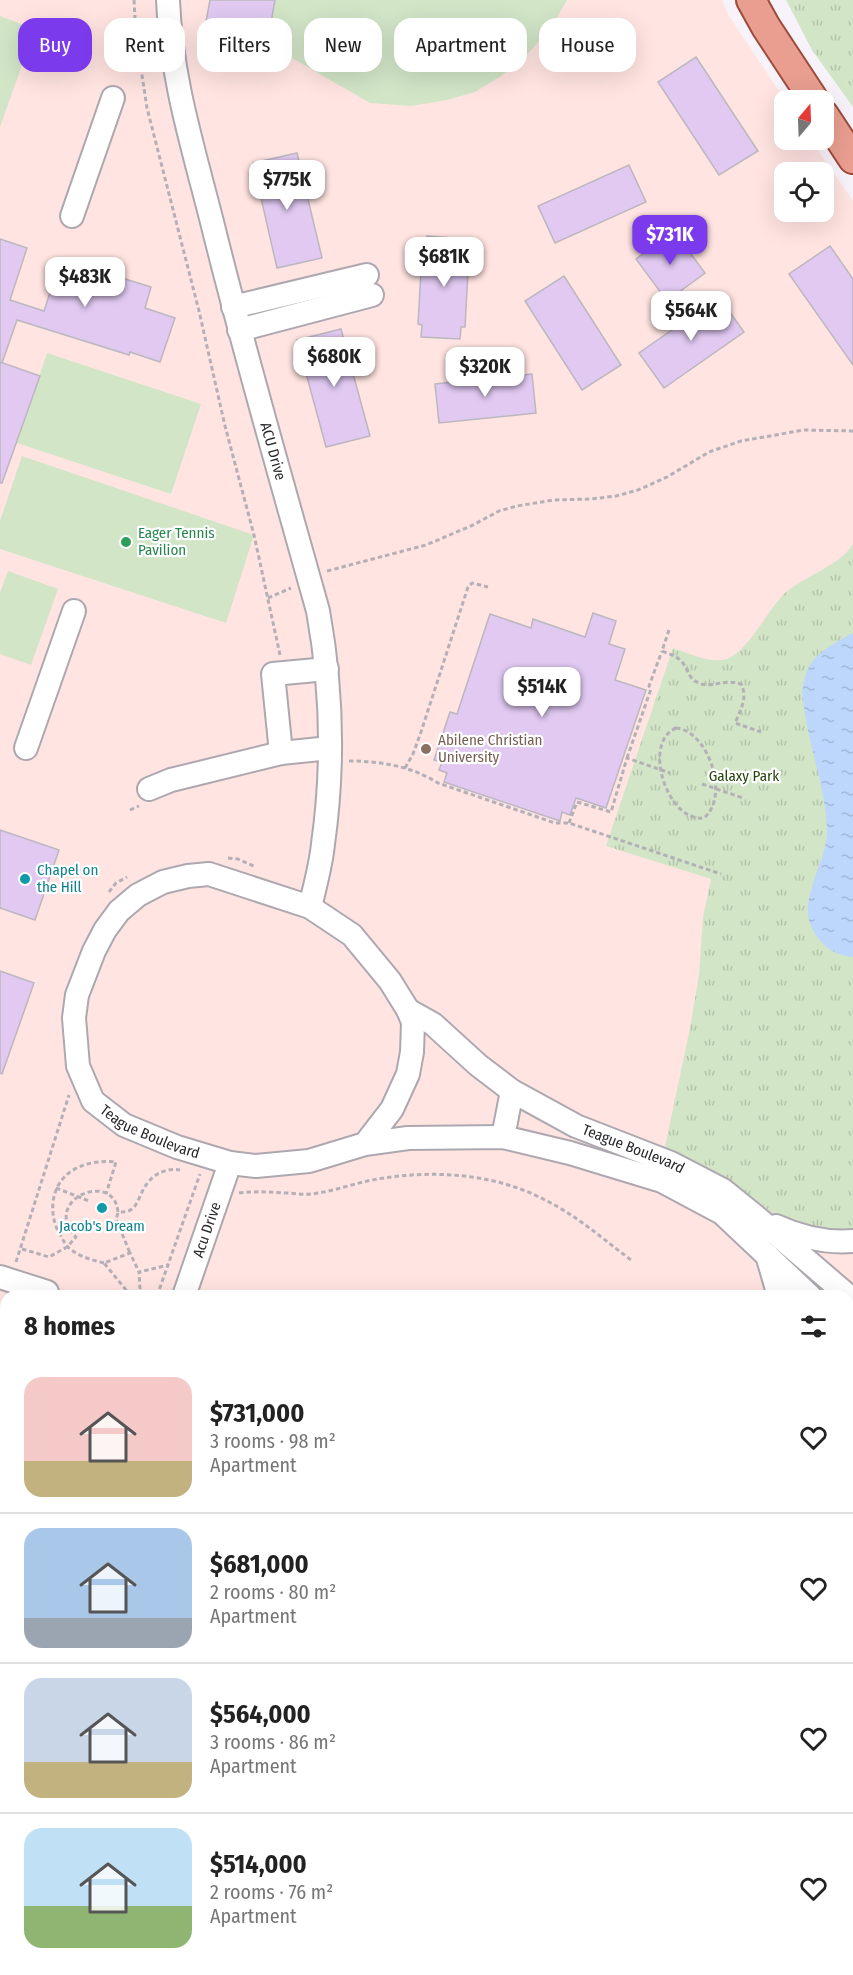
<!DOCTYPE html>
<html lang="en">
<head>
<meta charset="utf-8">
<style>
  body { margin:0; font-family:"Fira Sans Condensed",sans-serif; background:#f2f2f2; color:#222; height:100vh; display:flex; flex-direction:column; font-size:22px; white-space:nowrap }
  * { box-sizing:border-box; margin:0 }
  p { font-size:20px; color:#767676 }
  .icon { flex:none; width:33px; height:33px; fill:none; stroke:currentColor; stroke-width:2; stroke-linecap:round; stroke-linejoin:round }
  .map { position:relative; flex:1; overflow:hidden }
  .sheet { position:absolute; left:0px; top:1290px; width:854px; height:686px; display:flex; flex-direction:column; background:#fff; border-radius:18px 18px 0 0; box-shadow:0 6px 24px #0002 }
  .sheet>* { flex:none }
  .top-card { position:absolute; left:18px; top:18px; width:818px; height:54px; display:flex; gap:12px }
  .needle { width:39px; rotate:19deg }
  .fabs { position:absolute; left:774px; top:90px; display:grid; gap:12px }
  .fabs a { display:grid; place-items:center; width:60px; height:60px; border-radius:12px; background:#fff; box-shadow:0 6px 24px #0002; font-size:30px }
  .price { position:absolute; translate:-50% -51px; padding:0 14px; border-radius:12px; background:#fff; color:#222; font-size:20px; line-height:39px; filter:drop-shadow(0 2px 3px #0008) }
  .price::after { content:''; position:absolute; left:50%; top:36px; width:18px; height:14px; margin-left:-9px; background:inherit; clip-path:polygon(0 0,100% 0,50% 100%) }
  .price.on { background:#7c3aed; color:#fff }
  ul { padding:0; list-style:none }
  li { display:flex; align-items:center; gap:18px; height:150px; padding:0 24px }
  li+li { border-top:2px solid #e0e0e0 }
  li span { display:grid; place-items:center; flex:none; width:168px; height:120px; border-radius:18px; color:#555 }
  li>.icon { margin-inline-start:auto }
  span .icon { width:72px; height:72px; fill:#fffc; stroke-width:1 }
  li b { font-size:26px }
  h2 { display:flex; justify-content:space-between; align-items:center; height:72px; padding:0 24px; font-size:26px }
  .tag { padding:0 21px; border-radius:18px; background:#fff; box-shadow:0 6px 24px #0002; font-size:21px; line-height:54px }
  .tag.on { background:#7c3aed; color:#fff }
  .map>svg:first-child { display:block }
  .education { fill:#ffe4e1; fill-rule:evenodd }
  .grass { fill:url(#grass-tufts) }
  .garden { fill:#d2e5c7 }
  .water { fill:url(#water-ripples) }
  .building { fill:#e1c9f2; stroke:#bcb7bf; stroke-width:1.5 }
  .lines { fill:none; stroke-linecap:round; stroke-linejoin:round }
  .minor-casing { stroke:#ada8b0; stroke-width:26 }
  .major-casing { stroke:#9d4a3b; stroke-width:32 }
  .path { stroke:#b4b0b7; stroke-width:3; stroke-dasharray:4.5 3; stroke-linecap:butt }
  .minor { stroke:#fff; stroke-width:22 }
  .major { stroke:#e99e8f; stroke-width:28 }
  .leisure-dot { fill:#2e9e5b; stroke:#fff; stroke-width:2 }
  .education-dot { fill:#8d6e63; stroke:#fff; stroke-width:2 }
  .culture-dot { fill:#0f9aa8; stroke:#fff; stroke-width:2 }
  .labels { text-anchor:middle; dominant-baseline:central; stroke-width:4.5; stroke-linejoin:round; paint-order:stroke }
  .street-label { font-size:15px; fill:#29272b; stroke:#fff }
  .leisure-label { font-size:15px; fill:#27864d; stroke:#fff; text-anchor:start }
  .education-label { font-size:15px; fill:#785e54; stroke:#fff; text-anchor:start }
  .park-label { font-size:15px; fill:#27450c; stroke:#fff }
  .culture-label { font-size:15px; fill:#0d838f; stroke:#fff; text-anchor:start }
</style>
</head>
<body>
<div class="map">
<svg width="853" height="1975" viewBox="0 0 853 1975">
  <defs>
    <pattern id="grass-tufts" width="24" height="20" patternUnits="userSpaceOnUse" patternTransform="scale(1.5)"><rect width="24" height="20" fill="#d2e5c7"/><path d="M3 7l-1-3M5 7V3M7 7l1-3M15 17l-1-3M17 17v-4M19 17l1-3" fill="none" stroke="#b4c4ab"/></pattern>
    <pattern id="water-ripples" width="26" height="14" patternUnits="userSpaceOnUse" patternTransform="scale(1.5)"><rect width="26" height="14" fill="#bcd6fc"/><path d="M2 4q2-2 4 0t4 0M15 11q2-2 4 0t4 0" fill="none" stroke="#a2b8d8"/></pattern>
  </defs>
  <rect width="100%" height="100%" fill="#f8f3fb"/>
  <path class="education" d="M0,0H722L729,16L785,100L784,140H811L853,201V1286L844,1296H6V1960L0,1958ZM784,172H824V212H784Z
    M35,1970H197L192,1975H52Z"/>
  <path class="grass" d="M786,0H853V107L812,50Z
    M853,544V1230L837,1233L804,1229L779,1218L761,1204L665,1147L690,1028L699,975L703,917L711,879L606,846L673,648C689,653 710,664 727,659C747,652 767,612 782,596C802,576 839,567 853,544Z"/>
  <path class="garden" d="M275,0H567L552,26L527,55L501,76L475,92L447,100L411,106L370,103L273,47L268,39Z
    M0,16L35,29L0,127Z
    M47,353L201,404L171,494L17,443Z
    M22,456L254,535L226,623L0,549V521Z
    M8,571L58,589L31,665L0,654V593Z"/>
  <path class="water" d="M853,633V957C831,955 818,943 810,923C800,898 828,857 827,830C826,791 811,753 805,714C804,705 801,695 803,687C804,680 806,671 810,665C820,650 838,641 853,633Z"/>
  <path class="building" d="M210,0H275L268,39L205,27Z
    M696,57L758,151L719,175L658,82Z
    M297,153L322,258L277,268L253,163Z
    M629,165L646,202L555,243L538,206Z
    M674,231L705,273L667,301L636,259Z
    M427,236L466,239L465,254H469L465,327H461L460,339L421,337L422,325L418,324L422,253L426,254Z
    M0,239L27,248L10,300L44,311L61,259L151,287L145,308L175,318L160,362L130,352L129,355L17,320L2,363L0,362Z
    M830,246L853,279V365L789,274Z
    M564,276L621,365L582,390L525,301Z
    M719,297L744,332L664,388L639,353Z
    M341,329L370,436L326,447L297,340Z
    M0,362L40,376L2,483H0Z
    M532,374L536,413L439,423L435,384Z
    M593,613L616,621L609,644L625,649L615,680L646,690L606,808L576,798L570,815L562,812L560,821L444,782L447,773L439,770L442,762L434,760L450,712L457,714L490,614L531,628L533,619L585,637Z
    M0,830L59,850L35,920L0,908Z
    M0,971L34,983L2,1074L0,1073Z"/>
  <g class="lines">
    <defs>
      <g id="minor">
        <path id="s1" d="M168,0C171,78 193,147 212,222C244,352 282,482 318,611C332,688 334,766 323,844C321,865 315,886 310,907"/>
        <path d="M72,216L113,98"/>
        <path d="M233,307L367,275"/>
        <path d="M239,330L372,295"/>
        <path d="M26,748L74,611"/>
        <path d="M281,753L273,674L327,669"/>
        <path d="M149,789L171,780L281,753L330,748"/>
        <path id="s2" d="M408,1010L433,1024L478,1065L512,1091L576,1126L671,1163L723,1190L760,1220L853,1300"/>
        <path d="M503,1137L512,1091"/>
        <path id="s3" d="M365,1144L392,1109L408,1074L412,1052L413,1022L408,1010L390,981L352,935L310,907L209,874L188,876L163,882L138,895L119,911L105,930L94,951L77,995L74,1018L78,1066L93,1101L124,1125L177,1147L230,1163L256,1166L309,1161L365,1144L408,1138L503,1137L570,1153L662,1181L722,1213L810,1296"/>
        <path d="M776,1226C800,1237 827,1243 853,1241"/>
        <path d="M767,1255L779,1296"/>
        <path d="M0,1277L47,1292L46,1296"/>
        <path id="s4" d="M184,1296L230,1163"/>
        <path d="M0,1342L6,1344"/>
        <path d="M0,1623L6,1625"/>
        <path d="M0,1835L6,1818"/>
        <path d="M0,1895L6,1897"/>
        <path d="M0,1974L2,1975"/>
        <path d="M487,1975L492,1970"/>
        <path d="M761,1975V1970"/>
      </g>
      <path id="major" d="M751,0L766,27L814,100
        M824,115L853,159
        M848,1327L853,1322
        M225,1975L231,1970"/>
    </defs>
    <use href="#minor" class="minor-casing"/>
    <use href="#major" class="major-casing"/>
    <path class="path" d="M134,0L136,36L147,108L199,311L225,426L254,535L280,655
      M327,571L426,545L473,525L499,511L517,506L553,500L591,499L616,496L638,490L667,477L709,452L741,441L804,430L853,431
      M268,598L291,588
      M669,630L662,651C669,654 677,656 682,662C689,670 688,679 699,683C712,689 723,678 741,684C748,697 741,709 735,723L761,732
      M676,728C709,731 730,797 704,818C668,823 641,743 676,728Z
      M627,758L651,689L649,686L662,651
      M349,761C380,761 411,766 438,783L555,823H569L721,874
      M405,768L413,754L421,732L468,587L472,583L488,587
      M702,784L743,798
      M130,810L139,806
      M569,823L577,802L611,812L627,758L670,773
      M228,858L238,859L256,867
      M109,892L116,883L127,877
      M56,1188L89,1201
      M239,1193C254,1191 269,1192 285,1193C294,1193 303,1195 312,1194C336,1191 360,1181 384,1178C437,1170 496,1174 545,1200C576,1215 603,1239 631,1260
      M118,1213L116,1219L130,1253
      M22,1249L49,1257L67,1247L76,1237C40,1200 114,1169 118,1212C123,1212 128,1212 132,1209C137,1205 139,1198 142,1192C149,1177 163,1167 180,1170
      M16,1262L69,1095
      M104,1263C92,1260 80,1257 70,1249C65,1245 63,1239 59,1233C54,1224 52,1214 53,1202C57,1170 87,1159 116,1162L106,1194
      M131,1296L104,1263L130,1253L139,1272
      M137,1296L140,1289L139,1272L168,1265
      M157,1296L200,1174"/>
    <use href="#minor" class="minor"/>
    <use href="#major" class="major"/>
  </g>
  <circle class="leisure-dot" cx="126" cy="542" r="6"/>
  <circle class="education-dot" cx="426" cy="749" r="6"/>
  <g class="culture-dot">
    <circle cx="25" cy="879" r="6"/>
    <circle cx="102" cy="1208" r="6"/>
  </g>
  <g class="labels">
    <g class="street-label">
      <text stroke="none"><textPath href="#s1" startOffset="464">ACU Drive</textPath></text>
      <text stroke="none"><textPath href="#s3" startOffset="768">Teague Boulevard</textPath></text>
      <text stroke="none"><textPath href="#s2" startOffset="267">Teague Boulevard</textPath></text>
      <text stroke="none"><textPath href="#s4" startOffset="70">Acu Drive</textPath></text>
    </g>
    <g class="leisure-label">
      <text x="138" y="533">Eager Tennis<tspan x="138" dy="17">Pavilion</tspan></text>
    </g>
    <g class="education-label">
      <text x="438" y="740">Abilene Christian<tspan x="438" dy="17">University</tspan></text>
    </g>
    <g class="park-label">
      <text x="744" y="776">Galaxy Park</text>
    </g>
    <g class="culture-label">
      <text x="37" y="870">Chapel on<tspan x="37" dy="17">the Hill</tspan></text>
      <text x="102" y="1226" text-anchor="middle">Jacob's Dream</text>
    </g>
  </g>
</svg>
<div class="fabs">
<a><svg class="needle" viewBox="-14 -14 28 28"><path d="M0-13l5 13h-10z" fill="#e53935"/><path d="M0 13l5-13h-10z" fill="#767676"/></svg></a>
<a><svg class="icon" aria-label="locate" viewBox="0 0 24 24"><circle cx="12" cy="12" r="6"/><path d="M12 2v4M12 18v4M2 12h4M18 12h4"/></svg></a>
</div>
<b class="price" style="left:287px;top:211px">$775K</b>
<b class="price on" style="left:670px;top:266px">$731K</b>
<b class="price" style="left:444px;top:288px">$681K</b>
<b class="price" style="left:85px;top:308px">$483K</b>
<b class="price" style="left:691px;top:342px">$564K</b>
<b class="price" style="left:334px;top:388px">$680K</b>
<b class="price" style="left:485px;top:398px">$320K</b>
<b class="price" style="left:542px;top:718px">$514K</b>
<div class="top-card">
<a class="tag on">Buy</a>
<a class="tag">Rent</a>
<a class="tag">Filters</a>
<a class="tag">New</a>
<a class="tag">Apartment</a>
<a class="tag">House</a>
</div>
<section class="sheet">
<h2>8 homes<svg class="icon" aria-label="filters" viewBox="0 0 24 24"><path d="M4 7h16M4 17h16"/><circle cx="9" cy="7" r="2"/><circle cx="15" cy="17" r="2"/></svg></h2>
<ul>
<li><span style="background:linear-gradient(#f6c9c9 70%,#c2b280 0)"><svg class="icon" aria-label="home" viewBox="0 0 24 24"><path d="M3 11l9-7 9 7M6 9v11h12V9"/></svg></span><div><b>$731,000</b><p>3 rooms · 98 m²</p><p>Apartment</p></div><svg class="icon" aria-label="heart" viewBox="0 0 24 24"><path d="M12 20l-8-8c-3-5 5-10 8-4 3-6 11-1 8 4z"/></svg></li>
<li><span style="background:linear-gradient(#a9c7e8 75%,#9aa5b1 0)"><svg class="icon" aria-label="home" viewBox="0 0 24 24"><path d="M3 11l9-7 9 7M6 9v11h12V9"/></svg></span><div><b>$681,000</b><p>2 rooms · 80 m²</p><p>Apartment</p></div><svg class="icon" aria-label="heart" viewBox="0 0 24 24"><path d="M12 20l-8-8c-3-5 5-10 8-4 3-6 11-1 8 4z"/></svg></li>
<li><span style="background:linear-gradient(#c9d6e8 70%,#c2b280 0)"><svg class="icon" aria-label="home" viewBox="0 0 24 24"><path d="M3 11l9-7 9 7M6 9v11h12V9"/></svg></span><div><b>$564,000</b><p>3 rooms · 86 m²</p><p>Apartment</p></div><svg class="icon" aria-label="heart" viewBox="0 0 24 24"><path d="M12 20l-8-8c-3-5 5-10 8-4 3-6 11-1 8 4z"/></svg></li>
<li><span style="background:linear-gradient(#bfe0f5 65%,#8fb573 0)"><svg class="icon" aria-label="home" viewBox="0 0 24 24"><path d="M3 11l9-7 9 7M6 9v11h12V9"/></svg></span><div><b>$514,000</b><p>2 rooms · 76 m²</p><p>Apartment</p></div><svg class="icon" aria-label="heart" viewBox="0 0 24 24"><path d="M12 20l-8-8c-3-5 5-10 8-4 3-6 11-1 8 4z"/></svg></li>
</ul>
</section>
</div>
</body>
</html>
